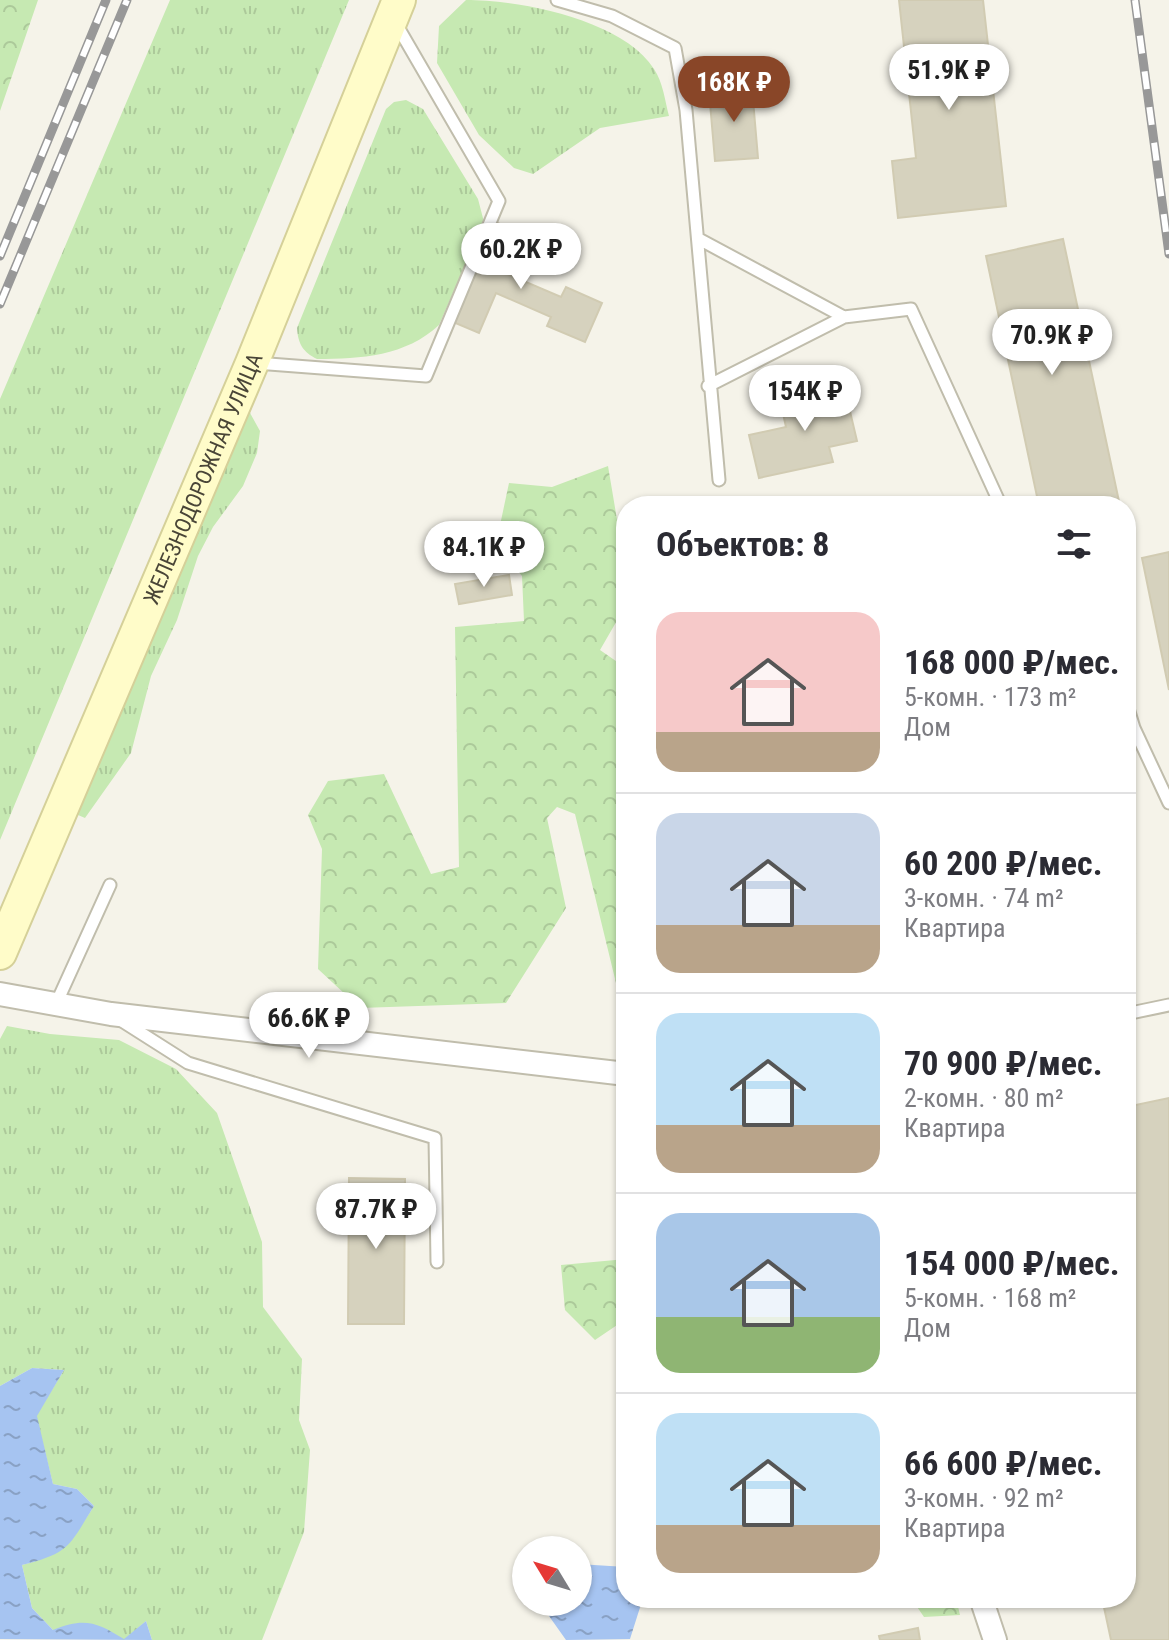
<!DOCTYPE html>
<html lang="ru">
<head>
<meta charset="utf-8">
<style>
  body { margin:0; font-family:"Roboto Condensed",sans-serif; background:#f2f2f3; color:#2b2b33; height:100vh; display:flex; flex-direction:column; font-size:30px; white-space:nowrap }
  * { box-sizing:border-box; margin:0 }
  p { font-size:26px; color:#7c7c81 }
  .icon { flex:none; width:44px; height:44px; fill:none; stroke:currentColor; stroke-width:2; stroke-linecap:round; stroke-linejoin:round }
  .map { position:relative; flex:1; overflow:hidden }
  .sheet { position:absolute; left:616px; top:496px; width:520px; height:1112px; display:flex; flex-direction:column; background:#fff; border-radius:32px; box-shadow:0 2px 6px #0004 }
  .sheet>* { flex:none }
  .needle { width:52px; rotate:308deg }
  .controls { position:absolute; left:512px; top:1536px; display:grid; gap:16px }
  .controls a { display:grid; place-items:center; width:80px; height:80px; border-radius:50%; background:#fff; box-shadow:0 2px 6px #0004; font-size:40px }
  .price { position:absolute; translate:-50% -68px; padding:0 18px; border-radius:28px; background:#fff; color:#222; font-size:26px; line-height:52px; filter:drop-shadow(0 2px 4px #0008) }
  .price::after { content:''; position:absolute; left:50%; top:48px; width:24px; height:18px; margin-left:-12px; background:inherit; clip-path:polygon(0 0,100% 0,50% 100%) }
  .price.current { background:#894628; color:#fff }
  ul { padding:0; list-style:none }
  li { display:flex; align-items:center; gap:24px; height:200px; padding:0 40px }
  li+li { border-top:2px solid #e1e1e2 }
  li span { display:grid; place-items:center; flex:none; width:224px; height:160px; border-radius:24px; color:#555 }
  li>.icon { margin-inline-start:auto }
  span .icon { width:96px; height:96px; fill:#fffc; stroke-width:1 }
  li b { font-size:34px }
  h2 { display:flex; justify-content:space-between; align-items:center; height:96px; padding:0 40px; font-size:34px }
  .map>svg:first-child { display:block }
  .grass { fill:url(#grass-tufts) }
  .forest { fill:url(#forest-crowns) }
  .water { fill:url(#water-ripples) }
  .building { fill:#d6d2be; stroke:#d1cbb2; stroke-width:2 }
  .lines { fill:none; stroke-linecap:round; stroke-linejoin:round }
  .lane-casing { stroke:#c0bdac; stroke-width:15 }
  .street-casing { stroke:#c0bdac; stroke-width:26 }
  .secondary-casing { stroke:#d5d099; stroke-width:36 }
  .lane { stroke:#fff; stroke-width:11 }
  .street { stroke:#fff; stroke-width:22 }
  .secondary { stroke:#fffcc9; stroke-width:32 }
  .rail-casing { stroke:#989898; stroke-width:9 }
  .rail { stroke:#fff; stroke-width:6; stroke-dasharray:18; stroke-linecap:butt }
  .labels { text-anchor:middle; dominant-baseline:central; stroke-width:6; stroke-linejoin:round; paint-order:stroke }
  .street-label { font-size:22px; fill:#494537; stroke:#fff }
</style>
</head>
<body>
<div class="map">
<svg width="1169" height="1640" viewBox="0 0 1169 1640">
  <defs>
    <pattern id="grass-tufts" width="24" height="20" patternUnits="userSpaceOnUse" patternTransform="scale(2)"><rect width="24" height="20" fill="#c6e9b2"/><path d="M3 7l-1-3M5 7V3M7 7l1-3M15 17l-1-3M17 17v-4M19 17l1-3" fill="none" stroke="#acc99a"/></pattern>
    <pattern id="forest-crowns" width="20" height="18" patternUnits="userSpaceOnUse" patternTransform="scale(2)"><rect width="20" height="18" fill="#c6e9b2"/><path d="M2 6a3 3 0 1 1 6 0M12 15a3 3 0 1 1 6 0" fill="none" stroke="#acc99a"/></pattern>
    <pattern id="water-ripples" width="26" height="14" patternUnits="userSpaceOnUse" patternTransform="scale(2)"><rect width="26" height="14" fill="#a6c4f1"/><path d="M2 4q2-2 4 0t4 0M15 11q2-2 4 0t4 0" fill="none" stroke="#89a1c4"/></pattern>
  </defs>
  <rect width="100%" height="100%" fill="#f5f3e9"/>
  <path class="grass" d="M170,0H349L0,840V399Z
    M466,0C520,0 623,20 654,69C663,82 665,101 669,116L600,128L533,174L514,168L479,135L437,63L439,26Z
    M406,100L423,109L478,199L484,222L439,325C406,356 361,359 317,359C303,352 298,344 297,328L386,109L394,102Z
    M250,413L260,431L257,453L243,486L213,527L198,556L177,620L151,676L131,753L85,818L71,812L240,418Z
    M7,1026L50,1034L119,1040L176,1069L217,1113L262,1242L263,1307L302,1359L299,1420L310,1450L304,1532L262,1640H152L146,1621L124,1640L53,1630L32,1608L22,1565C54,1558 77,1534 94,1506L77,1489L53,1484L36,1416L64,1370L32,1368L0,1386V1039Z"/>
  <path class="forest" d="M0,0H38L0,111Z
    M608,466L626,573V605L600,650L626,668V987L616,983L575,814L557,807L547,818L566,908L506,1003L360,1008L318,969L322,849L308,815L328,781L384,774L431,874L459,867L455,627L524,621L522,576L496,544L509,483L552,487Z
    M626,1259V1319L595,1340L565,1310L561,1265Z
    M911,1598H956L960,1615L924,1617Z"/>
  <path class="water" d="M32,1368L64,1370L37,1416L53,1484L77,1489L94,1506C69,1546 70,1553 22,1565L32,1608L53,1630C84,1617 97,1622 124,1639L146,1621L152,1640L0,1639V1386Z
    M578,1564L626,1567V1598H643L630,1639L566,1640L549,1616L556,1602H578Z"/>
  <path class="building" d="M899,0H983L1006,206L898,218L892,161L916,158Z
    M752,88L758,158L715,161L709,91Z
    M495,222L525,234L507,274L561,297L566,287L602,303L585,342L547,326L551,317L496,293L479,333L453,322Z
    M1063,239L1120,506H1039L986,256Z
    M844,386L857,441L829,447L833,462L759,478L749,435L786,427L780,400Z
    M1169,552V690L1142,558Z
    M509,575L512,595L459,604L455,584Z
    M1126,887L1135,933L1126,935Z
    M1169,1098V1640H1111L1102,1598H1126V1107Z
    M349,1178L405,1179L404,1324H348Z
    M918,1628L920,1640H880L879,1636Z"/>
  <g class="lines">
    <defs>
      <path id="lane" d="M557,0L612,16L675,48L686,110L719,480
        M699,239L844,317L911,309L1001,506
        M256,363L426,376L499,201L395,22
        M708,386L844,317
        M1126,702L1134,728L1169,803
        M56,1004L110,885
        M1126,1014L1169,1005
        M122,1021L188,1063L435,1138L437,1262"/>
      <path id="street" d="M0,994L111,1014L626,1074
        M981,1598L995,1640"/>
      <g id="secondary">
        <path id="s1" d="M0,953L252,363L399,0"/>
      </g>
    </defs>
    <use href="#lane" class="lane-casing"/>
    <use href="#street" class="street-casing"/>
    <use href="#secondary" class="secondary-casing"/>
    <use href="#lane" class="lane"/>
    <use href="#street" class="street"/>
    <use href="#secondary" class="secondary"/>
    <defs>
      <path id="rail" d="M1135,0L1169,254
        M0,256L106,0
        M0,304L127,0"/>
    </defs>
    <use href="#rail" class="rail-casing"/>
    <use href="#rail" class="rail"/>
  </g>
  <g class="labels">
    <g class="street-label">
      <text stroke="none"><textPath href="#s1" startOffset="516">ЖЕЛЕЗНОДОРОЖНАЯ УЛИЦА</textPath></text>
    </g>
  </g>
</svg>
<div class="controls">
<a><svg class="needle" viewBox="-14 -14 28 28"><path d="M0-13l5 13h-10z" fill="#e53935"/><path d="M0 13l5-13h-10z" fill="#7c7c81"/></svg></a>
</div>
<b class="price" style="left:949px;top:112px">51.9K ₽</b>
<b class="price current" style="left:734px;top:124px">168K ₽</b>
<b class="price" style="left:521px;top:291px">60.2K ₽</b>
<b class="price" style="left:1052px;top:377px">70.9K ₽</b>
<b class="price" style="left:805px;top:433px">154K ₽</b>
<b class="price" style="left:484px;top:589px">84.1K ₽</b>
<b class="price" style="left:309px;top:1060px">66.6K ₽</b>
<b class="price" style="left:376px;top:1251px">87.7K ₽</b>
<section class="sheet">
<h2>Объектов: 8<svg class="icon" aria-label="filters" viewBox="0 0 24 24"><path d="M4 7h16M4 17h16"/><circle cx="9" cy="7" r="2"/><circle cx="15" cy="17" r="2"/></svg></h2>
<ul>
<li><span style="background:linear-gradient(#f6c9c9 75%,#b9a48a 0)"><svg class="icon" aria-label="home" viewBox="0 0 24 24"><path d="M3 11l9-7 9 7M6 9v11h12V9"/></svg></span><div><b>168 000 ₽/мес.</b><p>5-комн. · 173 m²</p><p>Дом</p></div></li>
<li><span style="background:linear-gradient(#c9d6e8 70%,#b9a48a 0)"><svg class="icon" aria-label="home" viewBox="0 0 24 24"><path d="M3 11l9-7 9 7M6 9v11h12V9"/></svg></span><div><b>60 200 ₽/мес.</b><p>3-комн. · 74 m²</p><p>Квартира</p></div></li>
<li><span style="background:linear-gradient(#bfe0f5 70%,#b9a48a 0)"><svg class="icon" aria-label="home" viewBox="0 0 24 24"><path d="M3 11l9-7 9 7M6 9v11h12V9"/></svg></span><div><b>70 900 ₽/мес.</b><p>2-комн. · 80 m²</p><p>Квартира</p></div></li>
<li><span style="background:linear-gradient(#a9c7e8 65%,#8fb573 0)"><svg class="icon" aria-label="home" viewBox="0 0 24 24"><path d="M3 11l9-7 9 7M6 9v11h12V9"/></svg></span><div><b>154 000 ₽/мес.</b><p>5-комн. · 168 m²</p><p>Дом</p></div></li>
<li><span style="background:linear-gradient(#bfe0f5 70%,#b9a48a 0)"><svg class="icon" aria-label="home" viewBox="0 0 24 24"><path d="M3 11l9-7 9 7M6 9v11h12V9"/></svg></span><div><b>66 600 ₽/мес.</b><p>3-комн. · 92 m²</p><p>Квартира</p></div></li>
</ul>
</section>
</div>
</body>
</html>
